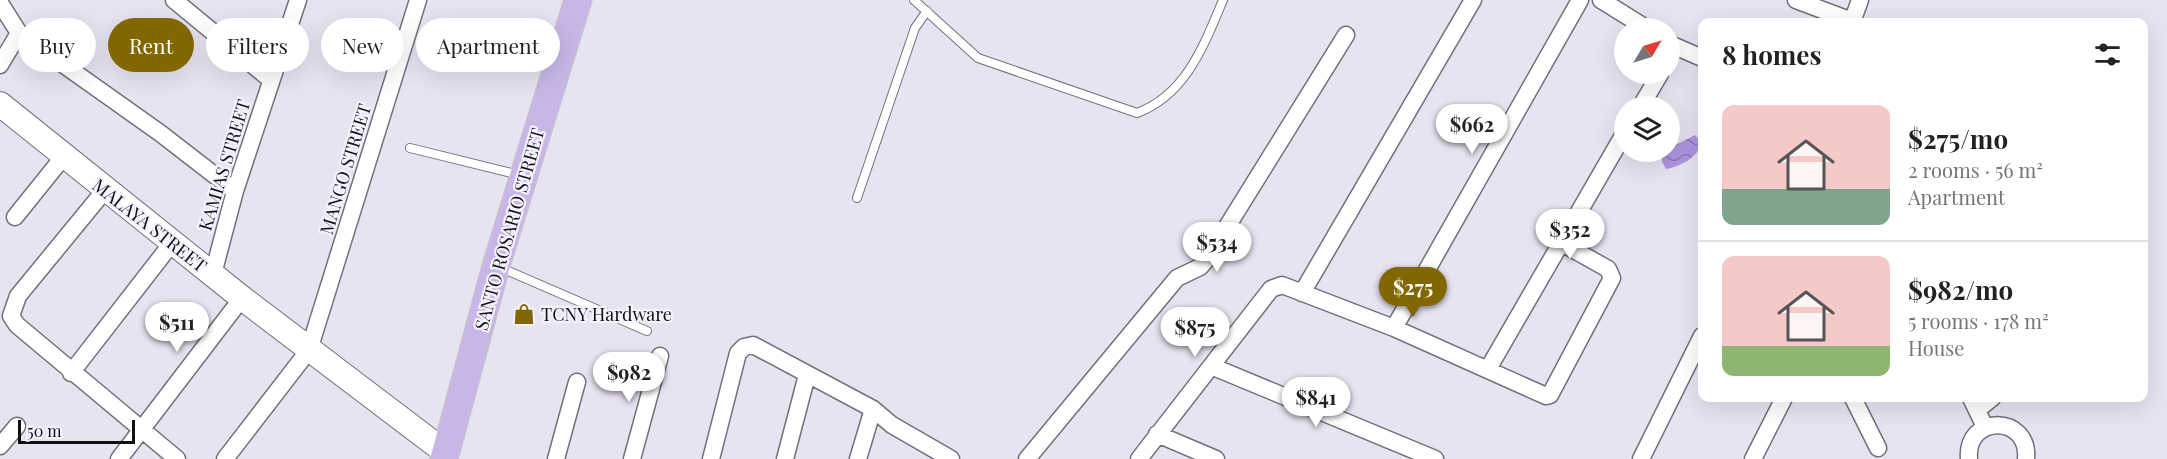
<!DOCTYPE html>
<html lang="en">
<head>
<meta charset="utf-8">
<style>
  body { margin:0; font-family:"Playfair Display",serif; background:#f2f2f2; color:#202124; height:100vh; display:flex; flex-direction:column; font-size:22px; white-space:nowrap }
  * { box-sizing:border-box; margin:0 }
  p { font-size:20px; color:#757577 }
  .icon { flex:none; width:33px; height:33px; fill:none; stroke:currentColor; stroke-width:2; stroke-linecap:round; stroke-linejoin:round }
  .map { position:relative; flex:1; overflow:hidden }
  .side { position:absolute; left:1698px; top:18px; width:450px; height:384px; display:flex; flex-direction:column; background:#fff; border-radius:12px; box-shadow:0 6px 24px #0002 }
  .side>* { flex:none }
  .hud { position:absolute; left:18px; top:18px; width:570px; height:54px; display:flex; gap:12px }
  .needle { width:39px; rotate:52deg }
  .buttons { position:absolute; left:1614px; top:18px; display:grid; gap:12px }
  .buttons a { display:grid; place-items:center; width:66px; height:66px; border-radius:50%; background:#fff; box-shadow:0 6px 24px #0002; font-size:30px }
  .scale { position:absolute; left:18px; bottom:15px; width:117px; box-sizing:border-box; padding-left:6px; border:3px solid #100f13; border-top:0; font-size:16px; line-height:21px; white-space:nowrap; color:#100f13; -webkit-text-stroke:4px #f5f1ff; paint-order:stroke }
  .price { position:absolute; translate:-50% -51px; padding:0 14px; border-radius:21px; background:#fff; color:#222; font-size:20px; line-height:39px; filter:drop-shadow(0 2px 3px #0008) }
  .price::after { content:''; position:absolute; left:50%; top:36px; width:18px; height:14px; margin-left:-9px; background:inherit; clip-path:polygon(0 0,100% 0,50% 100%) }
  .price.selected { background:#826600; color:#fff }
  ul { padding:0; list-style:none }
  li { display:flex; align-items:center; gap:18px; height:150px; padding:0 24px }
  li+li { border-top:2px solid #e0e0e0 }
  li span { display:grid; place-items:center; flex:none; width:168px; height:120px; border-radius:12px; color:#555 }
  li>.icon { margin-inline-start:auto }
  span .icon { width:72px; height:72px; fill:#fffc; stroke-width:1 }
  li b { font-size:26px }
  h2 { display:flex; justify-content:space-between; align-items:center; height:72px; padding:0 24px; font-size:26px }
  .chip { padding:0 21px; border-radius:27px; background:#fff; box-shadow:0 6px 24px #0002; font-size:21px; line-height:54px }
  .chip.selected { background:#826600; color:#fff }
  .map>svg:first-child { display:block }
  .water { fill:url(#water-waves) }
  .lines { fill:none; stroke-linecap:round; stroke-linejoin:round }
  .lane-casing { stroke:#736f7b; stroke-width:10 }
  .street-casing { stroke:#736f7b; stroke-width:19 }
  .secondary-casing { stroke:#736f7b; stroke-width:26 }
  .primary-casing { stroke:#c6c5c6; stroke-width:29 }
  .lane { stroke:#fff; stroke-width:8 }
  .street { stroke:#fff; stroke-width:16 }
  .secondary { stroke:#fff; stroke-width:24 }
  .primary { stroke:#c8b6e7; stroke-width:27 }
  .labels { text-anchor:middle; dominant-baseline:central; stroke-width:4.5; stroke-linejoin:round; paint-order:stroke }
  .street-label { font-size:18px; fill:#100f13; stroke:#f5f1ff }
  .poi-label { font-size:18px; fill:#100f13; stroke:#f5f1ff; text-anchor:start }
</style>
</head>
<body>
<div class="map">
<svg width="2167" height="459" viewBox="0 0 2167 459">
  <defs>
    <pattern id="water-waves" width="16" height="10" patternUnits="userSpaceOnUse" patternTransform="scale(1.5)"><rect width="16" height="10" fill="#b096e1"/><path d="M0 5q4-4 8 0t8 0" fill="none" stroke="#8e79b5"/></pattern>
  </defs>
  <rect width="100%" height="100%" fill="#e8e3f1"/>
  <path class="water" d="M1695,135L1701,142C1700,157 1679,167 1666,169L1662,162V152H1670V148Z"/>
  <g class="lines">
    <defs>
      <path id="lane" d="M914,0L978,58L1137,113C1186,95 1204,45 1223,0
        M410,148L520,175
        M857,198L915,28L927,11
        M499,267L647,331"/>
      <path id="street" d="M174,0L271,80
        M1601,0L1646,28
        M1796,0L1852,21
        M0,3L19,33L160,133L235,191
        M1852,22L1860,0
        M1670,44L1702,58
        M0,65L19,33
        M1641,106L1660,74
        M105,190L18,296L11,316L17,325L177,459
        M15,217L64,156
        M213,274L235,191L298,0
        M1302,293L1473,0
        M1394,328L1580,0
        M1211,366L1435,459
        M1488,369L1624,134
        M71,373L172,243
        M1853,398L1878,448
        M1971,398L1985,427
        M1977,410L1992,398
        M1157,434L1216,459
        M0,446L17,426
        M119,459L242,298
        M225,459L309,350L418,0
        M556,459L577,382
        M632,459L660,356
        M711,459L738,353L744,347L753,345L873,409L892,425L951,459
        M785,459L807,375
        M858,459L873,409
        M1027,459L1177,278L1200,267L1207,259L1346,35
        M1139,459L1271,289L1282,285L1394,328L1546,396L1550,395L1612,278L1608,269L1560,242
        M1641,459L1702,336
        M1753,459L1784,398
        M1969,459C1965,414 2030,414 2026,459"/>
      <path id="secondary" d="M0,104L242,298L445,452"/>
      <path id="primary" d="M444,459L496,266L578,0"/>
    </defs>
    <use href="#lane" class="lane-casing"/>
    <use href="#street" class="street-casing"/>
    <use href="#secondary" class="secondary-casing"/>
    <use href="#primary" class="primary-casing"/>
    <use href="#lane" class="lane"/>
    <use href="#street" class="street"/>
    <use href="#secondary" class="secondary"/>
    <use href="#primary" class="primary"/>
  </g>
  <defs>
    <symbol id="shop-bare" viewBox="-9 -9 18 18"><path d="M-5-2.5h2.3a2.7 3.5 0 0 1 5.4 0H5L5.5 6h-11ZM-1.5-2.5h3a1.5 2.3 0 0 0-3 0Z" fill="#826600" stroke="#f5f1ff" stroke-width="2.5" paint-order="stroke"/></symbol>
  </defs>
  <g fill-rule="evenodd">
    <use href="#shop-bare" x="509" y="299" width="30" height="30"/>
  </g>
  <g class="labels">
    <g class="street-label">
      <text transform="translate(224 165) rotate(-73)">KAMIAS STREET</text>
      <text transform="translate(345 169) rotate(-73)">MANGO STREET</text>
      <text transform="translate(150 225) rotate(38)">MALAYA STREET</text>
      <text transform="translate(509 229) rotate(-74)">SANTO ROSARIO STREET</text>
    </g>
    <g class="poi-label">
      <text x="541" y="314">TCNY Hardware</text>
    </g>
  </g>
</svg>
<div class="buttons">
<a><svg class="needle" viewBox="-14 -14 28 28"><path d="M0-13l5 13h-10z" fill="#e53935"/><path d="M0 13l5-13h-10z" fill="#757577"/></svg></a>
<a><svg class="icon" aria-label="layers" viewBox="0 0 24 24"><path d="M12 4l9 5-9 5-9-5zM3 14l9 5 9-5"/></svg></a>
</div>
<div class="scale">50 m</div>
<b class="price" style="left:1472px;top:155px">$662</b>
<b class="price" style="left:1570px;top:260px">$352</b>
<b class="price" style="left:1217px;top:273px">$534</b>
<b class="price selected" style="left:1413px;top:318px">$275</b>
<b class="price" style="left:177px;top:353px">$511</b>
<b class="price" style="left:1195px;top:358px">$875</b>
<b class="price" style="left:629px;top:403px">$982</b>
<b class="price" style="left:1316px;top:428px">$841</b>
<div class="hud">
<a class="chip">Buy</a>
<a class="chip selected">Rent</a>
<a class="chip">Filters</a>
<a class="chip">New</a>
<a class="chip">Apartment</a>
</div>
<section class="side">
<h2>8 homes<svg class="icon" aria-label="filters" viewBox="0 0 24 24"><path d="M4 7h16M4 17h16"/><circle cx="9" cy="7" r="2"/><circle cx="15" cy="17" r="2"/></svg></h2>
<ul>
<li><span style="background:linear-gradient(#f6c9c9 70%,#7fa58c 0)"><svg class="icon" aria-label="home" viewBox="0 0 24 24"><path d="M3 11l9-7 9 7M6 9v11h12V9"/></svg></span><div><b>$275/mo</b><p>2 rooms · 56 m²</p><p>Apartment</p></div></li>
<li><span style="background:linear-gradient(#f6c9c9 75%,#8fb573 0)"><svg class="icon" aria-label="home" viewBox="0 0 24 24"><path d="M3 11l9-7 9 7M6 9v11h12V9"/></svg></span><div><b>$982/mo</b><p>5 rooms · 178 m²</p><p>House</p></div></li>
</ul>
</section>
</div>
</body>
</html>
